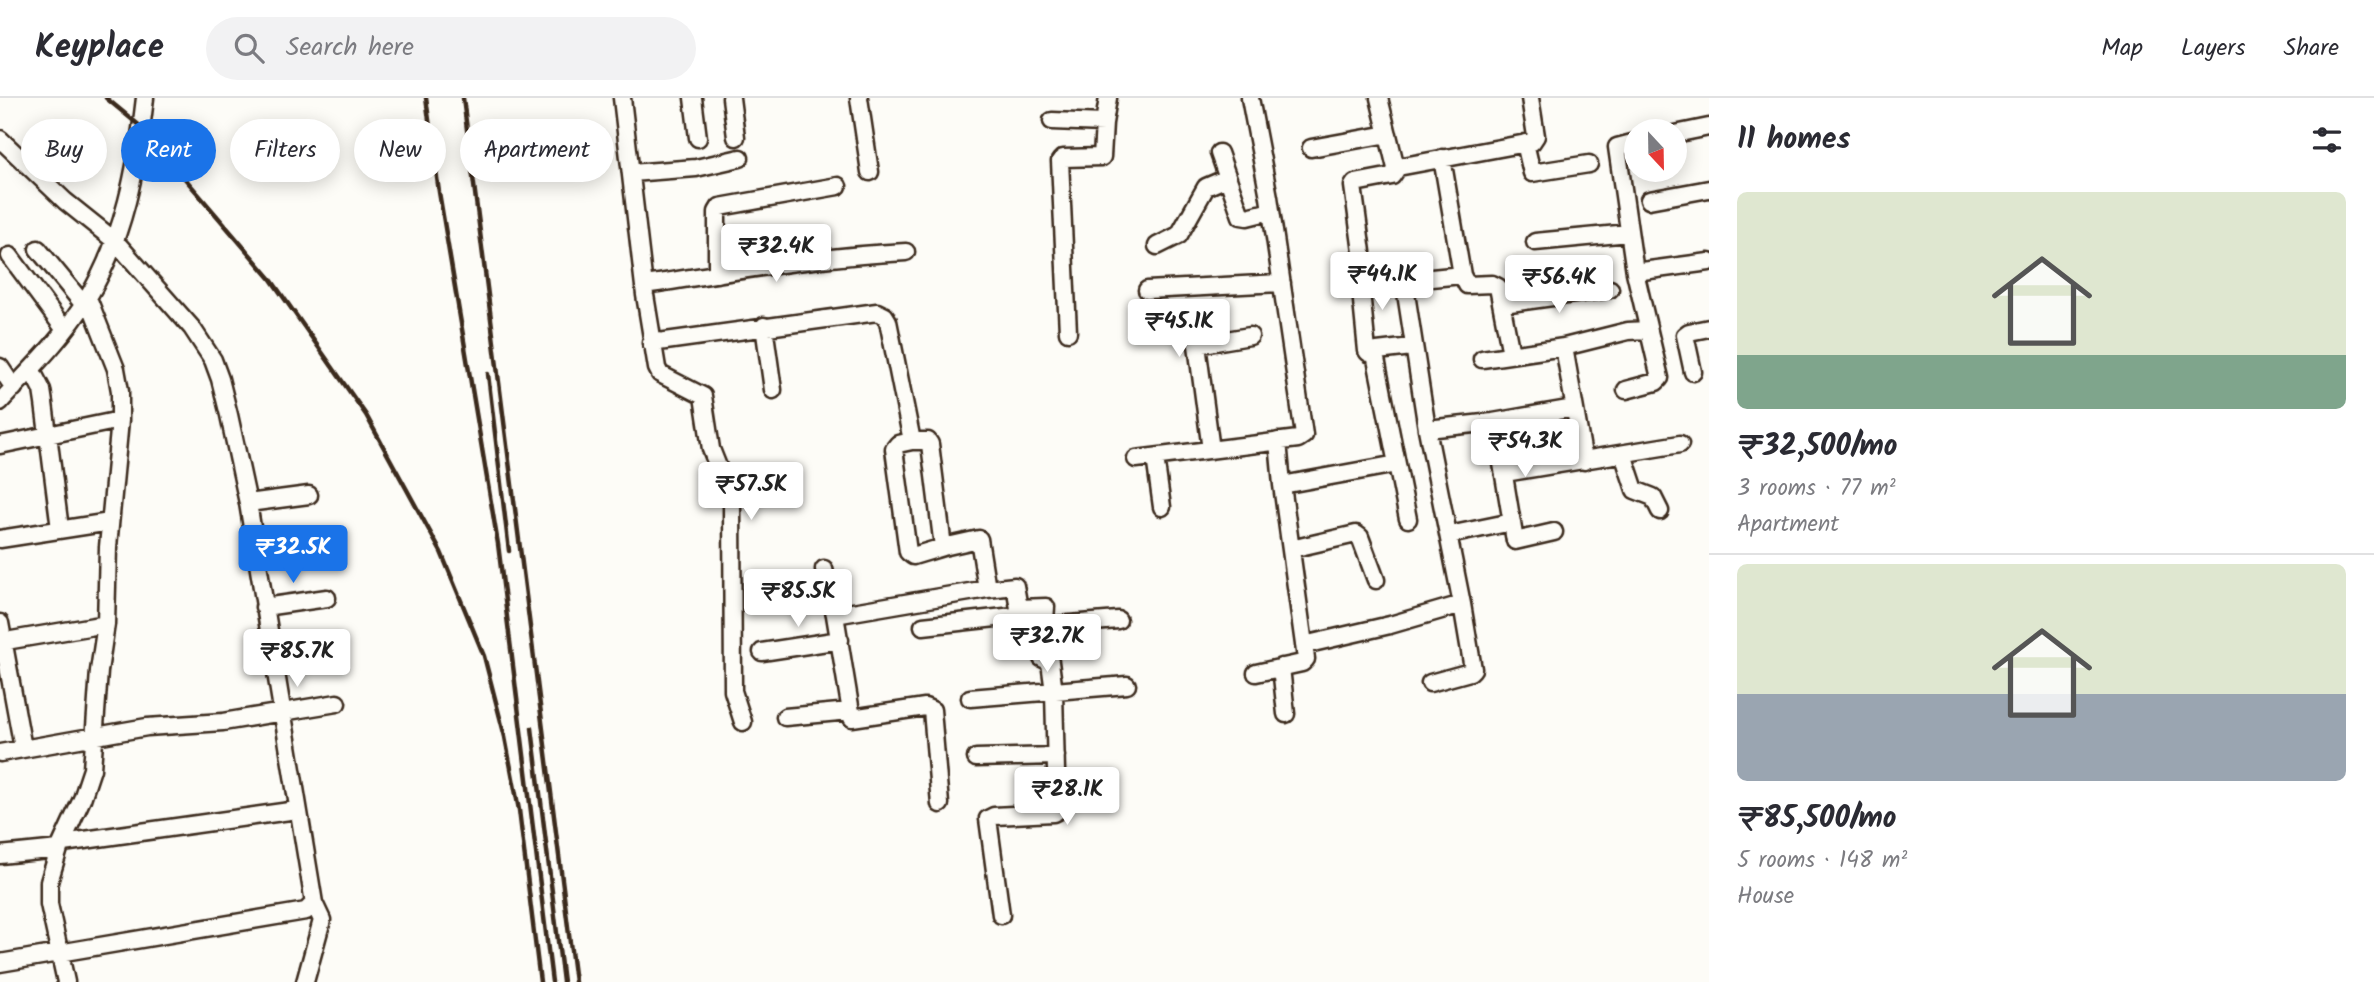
<!DOCTYPE html>
<html lang="en">
<head>
<meta charset="utf-8">
<style>
  body { margin:0; font-family:Kalam,sans-serif; background:#f2f2f3; color:#2b2b33; height:100vh; display:flex; flex-direction:column; font-size:26px; white-space:nowrap }
  * { box-sizing:border-box; margin:0 }
  p { font-size:23px; color:#7c7c81 }
  .icon { flex:none; width:38px; height:38px; fill:none; stroke:currentColor; stroke-width:2; stroke-linecap:round; stroke-linejoin:round }
  .map { position:relative; flex:1; overflow:hidden }
  .side { display:flex; flex-direction:column; background:#fff; width:665px }
  .side>* { flex:none }
  .guide { position:absolute; left:21px; top:21px; width:665px; height:63px; display:flex; gap:14px }
  .needle { width:46px; rotate:158deg }
  .buttons { position:absolute; left:1624px; top:21px; display:grid; gap:14px }
  .buttons a { display:grid; place-items:center; width:63px; height:63px; border-radius:50%; background:#fff; box-shadow:0 4px 18px #0003; font-size:35px }
  .price { position:absolute; translate:-50% -60px; padding:0 16px; border-radius:7px; background:#fff; color:#222; font-size:23px; line-height:46px; filter:drop-shadow(0 2px 4px #0008) }
  .price::after { content:''; position:absolute; left:50%; top:42px; width:21px; height:16px; margin-left:-10px; background:inherit; clip-path:polygon(0 0,100% 0,50% 100%) }
  .price.on { background:#1a73e8; color:#fff }
  ul { padding:0; list-style:none }
  li { display:grid; align-content:center; gap:14px; height:371px; padding:0 28px }
  li+li { border-top:2px solid #e1e1e2 }
  li span { display:grid; place-items:center; height:217px; border-radius:10px; color:#555 }
  li>.icon { margin-inline-start:auto }
  span .icon { width:126px; height:126px; fill:#fffc; stroke-width:1 }
  li b { font-size:30px }
  h2 { display:flex; justify-content:space-between; align-items:center; height:84px; padding:0 28px; font-size:30px }
  .pill { padding:0 24px; border-radius:32px; background:#fff; box-shadow:0 4px 18px #0003; font-size:24px; line-height:63px }
  .pill.on { background:#1a73e8; color:#fff }
  header { display:flex; align-items:center; gap:42px; box-sizing:border-box; height:98px; padding:0 35px; background:#fff; border-bottom:2px solid #e1e1e2 }
  header strong { font-size:33px }
  nav { display:flex; gap:38px; margin-inline-start:auto; font-size:24px }
  .search { width:490px; height:63px; background:#f2f2f3; display:flex; align-items:center; gap:18px; box-sizing:border-box; padding:0 24px; border-radius:38px; color:#7c7c81; font-size:26px }
  main { display:flex; flex:1; min-height:0 }
  .map>svg:first-child { display:block }
  .lines { fill:none; stroke-linecap:round; stroke-linejoin:round }
  .minor-casing { stroke:#3b2a1e; stroke-width:21 }
  .minor { stroke:#fdfcf7; stroke-width:16 }
  .rail { stroke:#3b2a1e; stroke-width:4.5 }
</style>
</head>
<body>
<header>
<strong>Keyplace</strong>
<div class="search"><svg class="icon" aria-label="search" viewBox="0 0 24 24"><circle cx="10" cy="10" r="6"/><path d="M15 15l6 6"/></svg>Search here</div>
<nav><a>Map</a><a>Layers</a><a>Share</a></nav>
</header>
<main>
<div class="map">
<svg width="1709" height="884" viewBox="0 0 1709 884">
  <rect width="100%" height="100%" fill="#fdfcf7"/>
  <filter id="ink" filterUnits="userSpaceOnUse"><feTurbulence type="fractalNoise" baseFrequency=".0143" numOctaves="2"/><feDisplacementMap in="SourceGraphic" scale="14" xChannelSelector="R" yChannelSelector="G"/><feConvolveMatrix kernelMatrix="1 2 1 2 8 2 1 2 1" color-interpolation-filters="sRGB"/></filter>
  <g filter="url(#ink)">
    <g class="lines">
      <defs>
        <path id="minor" d="M622,0L645,197L657,270L660,276L703,298L711,351L732,404L733,593L743,624
          M693,0L698,40
          M731,0L736,39
          M859,0L870,74
          M1379,0L1396,70
          M1052,23L1104,25L1108,0
          M1675,36L1709,29
          M0,41L65,103L115,143L192,230L213,262L220,281L229,317L248,405L314,805L306,813L0,865
          M1525,45L1532,75L1589,66
          M1311,50L1388,36
          M1219,55L1241,118L1247,119L1271,113
          M1442,60L1462,177L1467,187L1492,186L1498,189L1511,256
          M631,75L696,70L740,60
          M1649,102L1709,91
          M1535,144L1629,135
          M1157,148L1179,137L1206,89L1227,80
          M38,151L84,207
          M1362,154L1353,88L1355,85L1392,78L1398,69L1532,44L1536,38L1530,0
          M10,158L65,232
          M1635,174L1617,49L1636,44
          M717,176V114L720,109L838,88
          M644,187C731,174 818,158 906,154
          M1147,192L1282,185
          M1361,193L1367,253L1369,255L1376,254
          M1503,206L1610,191
          M764,228L773,292
          M1068,234L1060,63L1063,60L1102,59L1104,25
          M651,245L877,214L885,218L888,223L912,343L898,346L894,351L908,454L913,458L943,449
          M1564,249L1584,363
          M1482,261L1564,249L1628,233L1647,232
          M0,269L14,290
          M31,271L42,292L44,305L60,431
          M1693,274L1685,237L1689,234L1709,230
          M1626,292L1656,284L1660,280L1635,174L1709,164
          M0,304C30,272 64,239 87,201C124,141 137,69 145,0
          M1495,324L1515,443L1554,434
          M1427,331L1493,324L1574,310
          M912,343H928L930,346L943,449L979,441L987,491L835,517L852,620L925,609L932,612L940,706
          M0,347L120,322
          M1211,352L1197,247L1250,238
          M1623,356L1635,392L1653,399L1660,413
          M1155,359L1162,409
          M1136,361L1298,341L1304,337L1269,99L1250,0
          M1505,375L1680,346
          M1282,387L1397,366
          M248,405L309,397
          M1408,421L1375,256L1377,253L1412,249
          M1449,437L1512,424
          M0,441L110,424
          M1291,451L1356,436L1360,439L1376,482
          M824,471L835,517
          M987,491L1015,488L1019,510L1046,509L1042,560L1050,564L1054,594L1057,713L1053,715L994,718L988,721L1001,817
          M264,509L327,500
          M0,525L23,650
          M923,528L1014,518L1018,516L1019,510
          M1045,528L1118,522
          M0,544L106,526
          M1304,547L1390,527L1462,506L1427,331L1405,189L1411,182L1462,177
          M762,554L840,542
          M1281,569L1286,616
          M1256,575L1302,565L1306,561L1282,387L1278,343
          M1430,585L1470,574L1473,571L1462,506
          M970,600L1127,587
          M785,619L850,613
          M0,655L147,629L223,624L337,605
          M976,660L1056,658
          M63,745L297,712
          M0,757L59,751
          M66,884L49,806V784L59,751L82,701L92,671L99,573L106,526L108,449L120,322V293L116,271L88,200
          M305,884L322,822L314,805"/>
      </defs>
      <use href="#minor" class="minor-casing"/>
      <use href="#minor" class="minor"/>
      <path class="rail" d="M106,0L140,28L270,180L366,317L441,454L484,558L505,639L519,712L540,884
        M426,0L439,94L498,446L552,884
        M463,0L575,884
        M488,276L509,453
        M532,630L563,884"/>
    </g>
  </g>
</svg>
<div class="buttons">
<a><svg class="needle" viewBox="-14 -14 28 28"><path d="M0-13l5 13h-10z" fill="#e53935"/><path d="M0 13l5-13h-10z" fill="#7c7c81"/></svg></a>
</div>
<b class="price" style="left:776px;top:186px">₹32.4K</b>
<b class="price" style="left:1382px;top:214px">₹44.1K</b>
<b class="price" style="left:1559px;top:217px">₹56.4K</b>
<b class="price" style="left:1179px;top:261px">₹45.1K</b>
<b class="price" style="left:1525px;top:381px">₹54.3K</b>
<b class="price" style="left:751px;top:424px">₹57.5K</b>
<b class="price on" style="left:293px;top:487px">₹32.5K</b>
<b class="price" style="left:798px;top:531px">₹85.5K</b>
<b class="price" style="left:1047px;top:576px">₹32.7K</b>
<b class="price" style="left:297px;top:591px">₹85.7K</b>
<b class="price" style="left:1067px;top:729px">₹28.1K</b>
<div class="guide">
<a class="pill">Buy</a>
<a class="pill on">Rent</a>
<a class="pill">Filters</a>
<a class="pill">New</a>
<a class="pill">Apartment</a>
</div>
</div>
<section class="side">
<h2>11 homes<svg class="icon" aria-label="filters" viewBox="0 0 24 24"><path d="M4 7h16M4 17h16"/><circle cx="9" cy="7" r="2"/><circle cx="15" cy="17" r="2"/></svg></h2>
<ul>
<li><span style="background:linear-gradient(#dfe7d0 75%,#7fa58c 0)"><svg class="icon" aria-label="home" viewBox="0 0 24 24"><path d="M3 11l9-7 9 7M6 9v11h12V9"/></svg></span><div><b>₹32,500/mo</b><p>3 rooms · 77 m²</p><p>Apartment</p></div></li>
<li><span style="background:linear-gradient(#dfe7d0 60%,#9aa5b1 0)"><svg class="icon" aria-label="home" viewBox="0 0 24 24"><path d="M3 11l9-7 9 7M6 9v11h12V9"/></svg></span><div><b>₹85,500/mo</b><p>5 rooms · 148 m²</p><p>House</p></div></li>
</ul>
</section>
</main>
</body>
</html>
